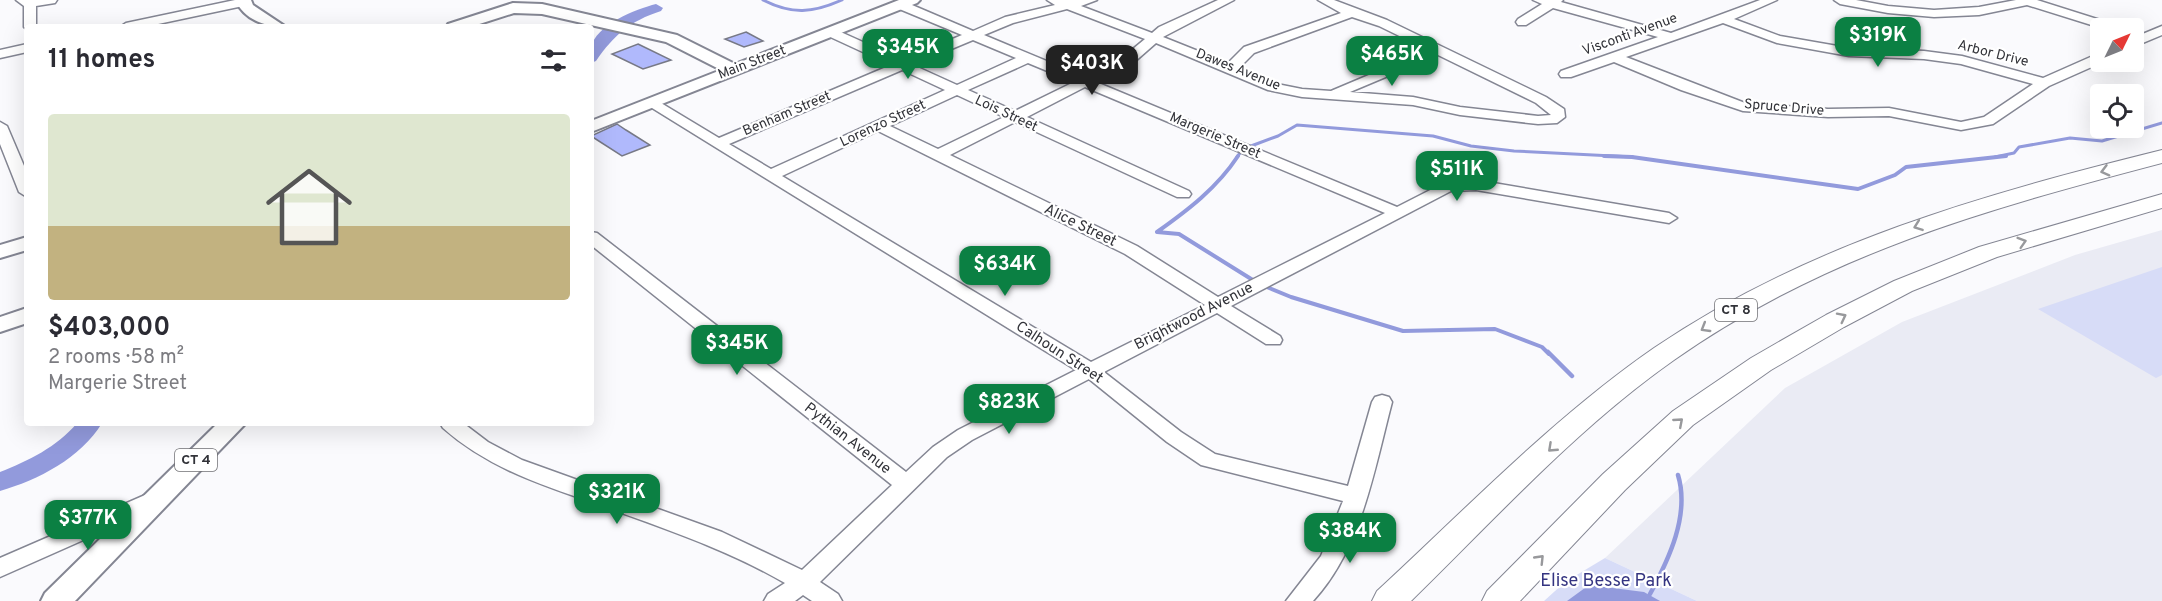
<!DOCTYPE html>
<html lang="en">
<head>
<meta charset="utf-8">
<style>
  body { margin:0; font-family:Overpass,sans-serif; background:#f2f2f3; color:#2b2b33; height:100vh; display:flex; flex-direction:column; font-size:22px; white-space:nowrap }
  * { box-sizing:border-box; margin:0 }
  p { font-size:20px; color:#7c7c81 }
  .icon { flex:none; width:33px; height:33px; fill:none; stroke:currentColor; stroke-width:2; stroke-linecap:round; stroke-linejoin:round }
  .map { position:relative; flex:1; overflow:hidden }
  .side { position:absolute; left:24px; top:24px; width:570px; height:402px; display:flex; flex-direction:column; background:#fff; border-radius:6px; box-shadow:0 6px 24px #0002 }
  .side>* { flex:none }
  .needle { width:39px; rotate:47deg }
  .fabs { position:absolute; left:2090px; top:18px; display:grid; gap:12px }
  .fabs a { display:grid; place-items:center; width:54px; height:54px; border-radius:6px; background:#fff; box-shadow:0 6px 24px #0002; font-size:30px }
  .price { position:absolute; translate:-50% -51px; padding:0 14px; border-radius:12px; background:#0b8043; color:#fff; font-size:20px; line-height:39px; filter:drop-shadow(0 2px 3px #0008) }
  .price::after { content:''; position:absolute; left:50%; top:36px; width:18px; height:14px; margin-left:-9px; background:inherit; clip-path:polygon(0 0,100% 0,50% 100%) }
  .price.on { background:#222; color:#fff }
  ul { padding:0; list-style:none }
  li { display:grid; align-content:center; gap:12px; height:318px; padding:0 24px }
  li+li { border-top:2px solid #e1e1e2 }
  li span { display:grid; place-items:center; height:186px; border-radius:6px; color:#555 }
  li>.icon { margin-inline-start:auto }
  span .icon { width:108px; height:108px; fill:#fffc; stroke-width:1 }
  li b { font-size:26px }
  h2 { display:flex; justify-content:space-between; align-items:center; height:72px; padding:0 24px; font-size:26px }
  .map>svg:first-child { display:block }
  .built { fill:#eaebf4 }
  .green { fill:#d7dcf7 }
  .water { fill:#929adc }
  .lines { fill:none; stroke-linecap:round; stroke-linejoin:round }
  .stream-far2 { stroke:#929adc; stroke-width:3 }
  .stream-far1 { stroke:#929adc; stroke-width:4 }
  .stream { stroke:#929adc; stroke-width:4.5 }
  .river { fill:#929adc; fill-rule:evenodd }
  .building { fill:#b0b9fc; stroke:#777986; stroke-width:1.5 }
  .minor-casing { stroke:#848693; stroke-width:3 }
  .major-casing { stroke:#848693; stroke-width:4 }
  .highway-casing { stroke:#848693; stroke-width:2 }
  .minor { fill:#fff; fill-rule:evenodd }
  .major { fill:#fff; fill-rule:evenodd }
  .highway { fill:#fff; fill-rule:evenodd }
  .oneway { stroke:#98999c }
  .labels { text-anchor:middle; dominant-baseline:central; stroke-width:4.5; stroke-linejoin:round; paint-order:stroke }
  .far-street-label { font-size:14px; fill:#323339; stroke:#fff }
  .shield { fill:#fff; stroke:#707074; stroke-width:1.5 }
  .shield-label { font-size:14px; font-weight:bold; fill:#323339 }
  .street-label { font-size:15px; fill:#323339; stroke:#fff }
  .near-park-label { font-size:18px; fill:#343481; stroke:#fff }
</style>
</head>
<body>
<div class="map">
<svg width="2162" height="601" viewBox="0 0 2162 601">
  <rect width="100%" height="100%" fill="#fafafd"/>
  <path class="built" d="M2162,230V601H1697L1605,558L1785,388L1902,322L2075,255Z"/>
  <path class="green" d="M2162,267V375L2156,378L2038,309Z
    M1605,558L1697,601H1544L1565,582Z"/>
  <path class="water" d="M1589,585L1644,592L1660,601H1567Z"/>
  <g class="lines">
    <path class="stream-far2" d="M763,0C792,15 813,13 842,0
      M1251,146L1278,136L1297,125L1433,136L1471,146L1514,151L1633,157
      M1237,157L1240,153
      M1995,157L2014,153L2019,147L2070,138L2102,141L2162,123"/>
    <path class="stream-far1" d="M1238,156C1217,188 1188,210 1157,232L1179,234L1256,282
      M1604,156L1632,157L1858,189L1895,175L1906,167L2006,156
      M1262,285L1291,297L1403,331L1495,329L1542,347L1549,354"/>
    <path class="stream" d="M1548,352L1572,376
      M1650,594C1669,559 1690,515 1678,475"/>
    <path class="river" d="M656,4L663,8L661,11C630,21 614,35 596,61L591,63C591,58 590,53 591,48C595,25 636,9 656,4Z
      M77,423H102C81,458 38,480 0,491V472C28,461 57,447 77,423Z"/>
  </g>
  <path class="building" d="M746,32L763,41L744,47L725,39Z
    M638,44L671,60L643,69L612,54Z
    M617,124L626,130L650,145L622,156L591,136Z"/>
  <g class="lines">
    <defs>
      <path id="minor" d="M16,0H57L55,3L36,6V27H27V30L24,27V6Z
        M235,0L249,2L243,6L144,27H120L126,23Z
        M1047,0H1097L1081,6L1152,33L1159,27L1218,0H1234L1163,37L1228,63L1244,47L1341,13L1318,0H1334L1387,20L1546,97L1564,109L1565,117L1557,123L1538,124L1460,115L1413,105L1302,97L1268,90L1156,43L1132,64L1096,82L1397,207L1442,184L1476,180L1669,213L1677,218L1669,223L1476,190L1451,191L1231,306L1280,336L1282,340L1280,344H1266L1217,313L1104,372L1181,432L1215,454L1348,486L1372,402L1375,397L1382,395L1389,397L1392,402C1374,470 1362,548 1313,601H1286L1321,556L1343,501L1201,465L1167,442L1089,379L972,440L947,457L820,582L838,594L842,601H812L803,595L795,601H764L768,594L785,583C725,548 659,527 594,503C539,484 487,467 443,428L440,423H463L488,442L522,460L722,532L802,570L892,485L591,245V232L597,233L906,472L933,447L958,430L1076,370L644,103L651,99L656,100L719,138L891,65L826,35L824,32L826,29H834L903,60L962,35L897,8V2H905L973,31L1005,17L1055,5ZM1067,9L1145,39L1122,58L1085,77L984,35L1013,23ZM1352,17L1379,26L1428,50L1331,91L1302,89L1277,84L1239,68L1254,53ZM973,40L1016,58L957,85L913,65ZM1438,55L1536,103L1551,115L1538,116L1460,107L1413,97L1350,92ZM1028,63L1074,82L1015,111L968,90ZM902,70L945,90L771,169L729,144ZM1085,87L1385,213L1218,297L1137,246L950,155L1015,122L1177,197H1189L1191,194L1189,191L1027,117ZM957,95L1004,117L938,149L890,126ZM878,131L1125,254L1205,305L1091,362L782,176Z
        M1533,0H1563L1561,2L1671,33L1760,0H1777L1734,19L1780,36L1849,48L1924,51L1962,56L2043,78L2095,55L2100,54V62H2103L2049,86L1993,124L1961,130L1889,116L1828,117L1743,111L1681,90L1614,62L1571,77H1561L1559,74L1561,71L1658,37L1553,8L1526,25H1518L1516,22L1518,19L1542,4ZM1723,23L1777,43L1849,56L1924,59L1961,64L2033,84L1984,117L1961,122L1889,108L1828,109L1745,103L1626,57Z
        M1834,0H1856L1888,6L1934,10L1979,7L2016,0H2037L2116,25L2118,28H2101L2027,5L1979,15L1934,17L1888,13L1840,4Z
        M2162,26V35L2133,47V38Z
        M27,44V52L0,58V50Z
        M0,122L7,126L27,173V197L19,192L0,144Z
        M152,492L160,494L163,500L160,506L0,577V558Z"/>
      <path id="major" d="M235,0H251L253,5L286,27C265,27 245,20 235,0Z
        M899,0H920L917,3L591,132V121L721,70L666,42L542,14L514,13L470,27H446L448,24L513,3L542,4L677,35L735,64Z
        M27,237V250L0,258V245Z
        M27,308V323L0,332V317Z
        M218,423H246L75,601H41L45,593Z"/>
      <path id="highway" d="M2162,150V163C1987,209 1825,254 1674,360C1577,428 1496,518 1411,601H1372L1377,591C1467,508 1553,418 1654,348C1807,244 1984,194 2162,150Z
        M2162,194V208L1997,257L1912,291L1844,327L1771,370L1693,425L1625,490L1520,601H1482L1487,591L1603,474L1673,411L1751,358L1826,315L1894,281L1979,247Z"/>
    </defs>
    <use href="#minor" class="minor-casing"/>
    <use href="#major" class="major-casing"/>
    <use href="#highway" class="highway-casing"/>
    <use href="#minor" class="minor"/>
    <use href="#major" class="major"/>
    <use href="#highway" class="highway"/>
  </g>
  <defs><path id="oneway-chevron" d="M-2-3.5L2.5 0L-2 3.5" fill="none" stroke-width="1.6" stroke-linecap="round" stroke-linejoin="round" transform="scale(1.5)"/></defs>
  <g class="oneway">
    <use href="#oneway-chevron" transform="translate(2105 171) rotate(165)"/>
    <use href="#oneway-chevron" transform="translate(1918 226) rotate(160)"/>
    <use href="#oneway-chevron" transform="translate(2022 242) rotate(-17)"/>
    <use href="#oneway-chevron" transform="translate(1842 317) rotate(-27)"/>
    <use href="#oneway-chevron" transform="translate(1705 328) rotate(149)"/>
    <use href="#oneway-chevron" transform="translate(1679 422) rotate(-41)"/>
    <use href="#oneway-chevron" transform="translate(1552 448) rotate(137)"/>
    <use href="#oneway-chevron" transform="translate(1540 559) rotate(-46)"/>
  </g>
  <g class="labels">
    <g class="far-street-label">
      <text transform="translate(1630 35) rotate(-20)">Visconti Avenue</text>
      <text transform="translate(1993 54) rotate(14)">Arbor Drive</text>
      <text transform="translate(752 63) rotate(-21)">Main Street</text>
      <text transform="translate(1238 70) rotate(22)">Dawes Avenue</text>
      <text transform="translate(1784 108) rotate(5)">Spruce Drive</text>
      <text transform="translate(787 114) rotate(-23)">Benham Street</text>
      <text transform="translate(1006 114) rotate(25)">Lois Street</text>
      <text transform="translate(883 124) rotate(-25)">Lorenzo Street</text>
      <text transform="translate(1215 136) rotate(23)">Margerie Street</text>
    </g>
    <g class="shield">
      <rect x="1715" y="299" width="42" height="22" rx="4.5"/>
      <rect x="175" y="449" width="42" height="22" rx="4.5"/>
    </g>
    <g class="shield-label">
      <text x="1736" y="310">CT 8</text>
      <text x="196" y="460">CT 4</text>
    </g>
    <g class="street-label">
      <text transform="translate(1080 226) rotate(26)">Alice Street</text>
      <text transform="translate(1194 317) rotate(-27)">Brightwood Avenue</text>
      <text transform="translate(1059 353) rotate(33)">Calhoun Street</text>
      <text transform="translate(847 439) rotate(38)">Pythian Avenue</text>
    </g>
    <g class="near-park-label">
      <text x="1606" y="581">Elise Besse Park</text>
    </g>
  </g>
</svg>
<div class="fabs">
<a><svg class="needle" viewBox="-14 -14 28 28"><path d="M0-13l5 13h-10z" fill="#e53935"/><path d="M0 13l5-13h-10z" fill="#7c7c81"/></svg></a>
<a><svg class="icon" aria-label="locate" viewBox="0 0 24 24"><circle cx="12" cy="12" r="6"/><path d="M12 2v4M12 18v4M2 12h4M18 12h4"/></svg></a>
</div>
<b class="price" style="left:1878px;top:68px">$319K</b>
<b class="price" style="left:908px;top:80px">$345K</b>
<b class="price" style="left:1392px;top:87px">$465K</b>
<b class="price on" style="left:1092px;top:96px">$403K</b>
<b class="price" style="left:1457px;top:202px">$511K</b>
<b class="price" style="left:1005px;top:297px">$634K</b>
<b class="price" style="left:737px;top:376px">$345K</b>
<b class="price" style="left:1009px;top:435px">$823K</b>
<b class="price" style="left:617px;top:525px">$321K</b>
<b class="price" style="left:88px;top:551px">$377K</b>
<b class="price" style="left:1350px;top:564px">$384K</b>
<section class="side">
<h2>11 homes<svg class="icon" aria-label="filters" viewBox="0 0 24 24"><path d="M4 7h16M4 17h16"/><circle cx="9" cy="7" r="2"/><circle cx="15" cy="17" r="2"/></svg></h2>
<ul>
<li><span style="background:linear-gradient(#dfe7d0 60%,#c2b280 0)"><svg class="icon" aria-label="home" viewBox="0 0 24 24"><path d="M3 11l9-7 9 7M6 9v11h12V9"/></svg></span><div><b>$403,000</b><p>2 rooms · 58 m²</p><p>Margerie Street</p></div></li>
</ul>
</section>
</div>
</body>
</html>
